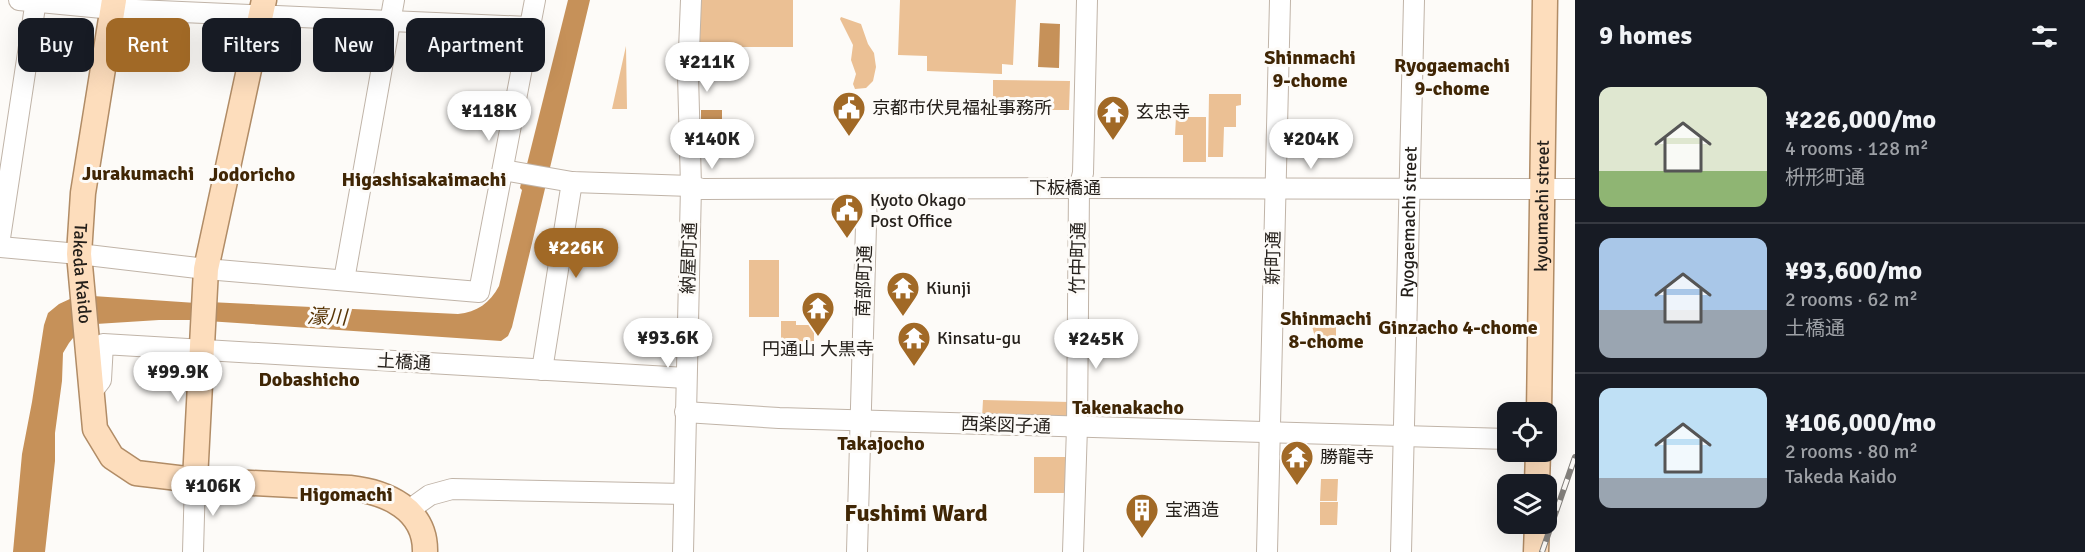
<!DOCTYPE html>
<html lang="en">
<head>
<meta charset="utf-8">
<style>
  body { margin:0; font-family:Signika,"Noto Sans JP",sans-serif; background:#20242c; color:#f1f3f6; height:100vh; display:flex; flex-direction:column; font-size:22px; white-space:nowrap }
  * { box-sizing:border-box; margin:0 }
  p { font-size:20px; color:#9ea1a6 }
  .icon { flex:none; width:33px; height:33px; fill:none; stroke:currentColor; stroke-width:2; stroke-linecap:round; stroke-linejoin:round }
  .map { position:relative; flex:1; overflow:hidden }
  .drawer { display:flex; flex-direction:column; background:#171b24; width:510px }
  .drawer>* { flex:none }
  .guide { position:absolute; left:18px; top:18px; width:570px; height:54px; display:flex; gap:12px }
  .controls { position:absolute; left:1497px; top:402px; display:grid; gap:12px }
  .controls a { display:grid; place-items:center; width:60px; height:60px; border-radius:12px; background:#171b24; box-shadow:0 6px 24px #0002; font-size:30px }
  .price { position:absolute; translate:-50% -51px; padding:0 14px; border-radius:21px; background:#fff; color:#222; font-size:20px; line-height:39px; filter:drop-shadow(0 2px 3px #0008) }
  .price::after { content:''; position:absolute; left:50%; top:36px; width:18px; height:14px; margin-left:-9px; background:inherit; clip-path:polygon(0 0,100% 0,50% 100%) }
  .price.active { background:#a16926; color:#fff }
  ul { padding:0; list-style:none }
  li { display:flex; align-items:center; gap:18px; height:150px; padding:0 24px }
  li+li { border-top:2px solid #363941 }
  li span { display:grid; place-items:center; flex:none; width:168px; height:120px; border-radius:12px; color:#555 }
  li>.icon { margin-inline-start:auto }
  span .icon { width:72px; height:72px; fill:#fffc; stroke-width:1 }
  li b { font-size:26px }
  h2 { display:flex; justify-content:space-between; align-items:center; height:72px; padding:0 24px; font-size:26px }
  .tag { padding:0 21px; border-radius:12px; background:#171b24; box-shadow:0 6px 24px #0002; font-size:21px; line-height:54px }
  .tag.active { background:#a16926; color:#fff }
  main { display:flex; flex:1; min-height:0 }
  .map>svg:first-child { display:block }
  .green { fill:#ebc094 }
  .water { fill:#c69159 }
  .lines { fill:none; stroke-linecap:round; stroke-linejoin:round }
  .minor-casing { stroke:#c0b4a8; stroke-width:22 }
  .major-casing { stroke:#b18c66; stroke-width:27 }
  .minor { stroke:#fff; stroke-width:20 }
  .major { stroke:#fdddbc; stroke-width:24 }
  .rail-casing { stroke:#84817d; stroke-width:6 }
  .rail { stroke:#fdfbf8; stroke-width:4; stroke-dasharray:11; stroke-linecap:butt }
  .labels { text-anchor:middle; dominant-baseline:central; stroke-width:6; stroke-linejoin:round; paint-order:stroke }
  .poi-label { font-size:18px; fill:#25201b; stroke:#fdfbf8; text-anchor:start }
  .street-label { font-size:18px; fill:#25201b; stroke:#fdfbf8 }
  .neighbourhood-label { font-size:20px; font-weight:bold; fill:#402605; stroke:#fdfbf8 }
  .water-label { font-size:20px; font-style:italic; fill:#573405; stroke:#fdfbf8 }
  .district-label { font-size:24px; font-weight:bold; fill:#402605; stroke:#fdfbf8 }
</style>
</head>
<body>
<main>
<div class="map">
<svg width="1575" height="552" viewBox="0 0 1575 552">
  <rect width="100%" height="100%" fill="#fdfbf8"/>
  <path class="green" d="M700,0H793V47H733L732,50H723L722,53H700Z
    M900,0H1016L1013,65L1002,64V74L927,71V56L898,55Z
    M841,17L861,24L868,44L874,53L876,67L873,81L866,88L855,89L853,84L856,74L851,60L853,45L840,19Z
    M626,46L627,109H612Z
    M993,80L1070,81L1069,110H1039L1038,104H1020V109H993Z
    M1209,94H1241V105L1236,106V127H1224L1223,157H1208Z
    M1176,117H1206V162H1183V135H1175Z
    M749,260H779V317H749Z
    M781,321H796V325H814V352H781Z
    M1312,326H1336V341H1316Z
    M983,400L1070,402V413L1064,420L982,418Z
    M1034,457H1067V493H1034Z
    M1321,479H1338L1337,501H1320Z
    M1320,502H1338L1337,525H1320Z"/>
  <path class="water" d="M568,0H590L512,327L508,336L501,341L192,320H159L96,324L77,333L69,343L63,353L62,381L55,433V461L45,552H13L22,454L32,402L44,325L48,313L59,304L72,298L93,296L196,303L209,302L458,314C477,312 490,303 499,286L522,190L520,188L524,168L527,164Z
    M1040,23L1060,24L1059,68L1038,67Z
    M701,110H722V158H701Z"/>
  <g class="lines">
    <defs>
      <g id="minor">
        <path d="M19,0L113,9L529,27"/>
        <path d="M503,170L572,182L691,186L702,189L1079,188L1575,189"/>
        <path d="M0,238L36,0"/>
        <path d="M0,247L79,254L206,269L479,292L535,0"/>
        <path d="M344,280L394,0"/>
        <path d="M542,370L572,182"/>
        <path d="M94,389L101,380L103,344L686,378"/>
        <path d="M685,412L779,418L1508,439"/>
        <path d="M409,510L430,495L452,489L684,494"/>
        <path d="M193,552L195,480"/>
        <path d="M683,552L691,186L688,75L691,0"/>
        <path d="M857,552L867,189"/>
        <path d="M1073,552L1077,427L1079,188L1083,173L1087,0"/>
        <path d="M1267,552L1280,0"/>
        <path id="s1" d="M1401,552L1414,0"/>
      </g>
      <g id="major">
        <path id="s2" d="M114,0L83,193L79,254L95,429L112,457L136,473L195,480L350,488C386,492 426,509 425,552"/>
        <path id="s3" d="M1539,412L1545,0"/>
        <path d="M195,480L206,269L264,0"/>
        <path d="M1537,484L1538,452"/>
        <path d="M1536,552L1537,524"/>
      </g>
    </defs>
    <use href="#minor" class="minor-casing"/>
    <use href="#major" class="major-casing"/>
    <use href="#minor" class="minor"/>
    <use href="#major" class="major"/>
    <defs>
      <path id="rail" d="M1542,552L1575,457"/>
    </defs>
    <use href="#rail" class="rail-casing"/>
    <use href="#rail" class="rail"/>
  </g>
  <defs>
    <symbol id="civic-pin" viewBox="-11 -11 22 30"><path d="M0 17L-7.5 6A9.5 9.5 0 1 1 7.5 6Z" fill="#a16926" stroke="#fdfbf8"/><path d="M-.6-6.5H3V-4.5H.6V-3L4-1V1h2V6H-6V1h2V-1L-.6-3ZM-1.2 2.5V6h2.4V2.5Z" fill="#fff"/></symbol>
    <symbol id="temple-pin" viewBox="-11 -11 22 30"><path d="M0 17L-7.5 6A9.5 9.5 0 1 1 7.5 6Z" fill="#a16926" stroke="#fdfbf8"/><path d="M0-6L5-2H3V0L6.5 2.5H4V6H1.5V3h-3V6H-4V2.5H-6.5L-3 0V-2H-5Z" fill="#fff"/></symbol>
    <symbol id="building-pin" viewBox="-11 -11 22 30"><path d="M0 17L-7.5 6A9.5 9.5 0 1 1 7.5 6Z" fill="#a16926" stroke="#fdfbf8"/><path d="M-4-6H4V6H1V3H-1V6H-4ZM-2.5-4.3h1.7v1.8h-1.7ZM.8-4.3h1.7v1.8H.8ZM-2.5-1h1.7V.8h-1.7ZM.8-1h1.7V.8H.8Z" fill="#fff"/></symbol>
  </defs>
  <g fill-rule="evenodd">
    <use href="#civic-pin" x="830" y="89" width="38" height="52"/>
    <use href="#temple-pin" x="1094" y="93" width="38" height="52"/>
    <use href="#civic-pin" x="828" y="191" width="38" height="52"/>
    <use href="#temple-pin" x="884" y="269" width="38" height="52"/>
    <use href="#temple-pin" x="799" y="289" width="38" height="52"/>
    <use href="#temple-pin" x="895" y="319" width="38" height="52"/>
    <use href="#temple-pin" x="1278" y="438" width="38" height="52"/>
    <use href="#building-pin" x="1123" y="491" width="38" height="52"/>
  </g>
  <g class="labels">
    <g class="poi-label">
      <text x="872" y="108">京都市伏見福祉事務所</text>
      <text x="1136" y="112">玄忠寺</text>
      <text x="870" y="200">Kyoto Okago<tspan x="870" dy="21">Post Office</tspan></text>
      <text x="926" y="288">Kiunji</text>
      <text x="937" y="338">Kinsatu-gu</text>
      <text x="818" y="349" text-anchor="middle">円通山 大黒寺</text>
      <text x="1320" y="457">勝龍寺</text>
      <text x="1165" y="510">宝酒造</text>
    </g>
    <g class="street-label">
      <text x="1065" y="188">下板橋通</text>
      <text stroke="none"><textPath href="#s3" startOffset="206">kyoumachi street</textPath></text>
      <text stroke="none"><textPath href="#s1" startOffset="330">Ryogaemachi street</textPath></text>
      <text transform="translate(689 258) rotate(-88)">納屋町通</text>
      <text transform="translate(1078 258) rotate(-89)">竹中町通</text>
      <text transform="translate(1273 258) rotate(-89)">新町通</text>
      <text stroke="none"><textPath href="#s2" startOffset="276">Takeda Kaido</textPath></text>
      <text transform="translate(864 281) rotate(-88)">南部町通</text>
      <text transform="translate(404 362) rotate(3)">土橋通</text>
      <text transform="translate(1006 425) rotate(2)">西楽図子通</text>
    </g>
    <g class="neighbourhood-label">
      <text x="1310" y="57">Shinmachi<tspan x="1310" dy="23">9-chome</tspan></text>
      <text x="1452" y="65">Ryogaemachi<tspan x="1452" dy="23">9-chome</tspan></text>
      <text x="138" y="173">Jurakumachi</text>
      <text x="252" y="174">Jodoricho</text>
      <text x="424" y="179">Higashisakaimachi</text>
      <text x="1326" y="318">Shinmachi<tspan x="1326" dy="23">8-chome</tspan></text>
      <text x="1458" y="327">Ginzacho 4-chome</text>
      <text x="309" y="379">Dobashicho</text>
      <text x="1128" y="407">Takenakacho</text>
      <text x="881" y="443">Takajocho</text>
      <text x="346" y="494">Higomachi</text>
    </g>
    <g class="water-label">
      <text transform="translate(327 317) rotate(2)">濠川</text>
    </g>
    <g class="district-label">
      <text x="916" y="513">Fushimi Ward</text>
    </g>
  </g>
</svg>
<div class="controls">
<a><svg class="icon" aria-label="locate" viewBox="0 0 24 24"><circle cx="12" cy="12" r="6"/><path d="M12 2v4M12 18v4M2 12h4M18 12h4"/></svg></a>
<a><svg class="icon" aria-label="layers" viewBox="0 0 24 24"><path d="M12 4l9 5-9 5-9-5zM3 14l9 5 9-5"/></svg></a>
</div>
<b class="price" style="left:707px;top:93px">¥211K</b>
<b class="price" style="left:489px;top:142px">¥118K</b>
<b class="price" style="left:712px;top:170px">¥140K</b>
<b class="price" style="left:1311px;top:170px">¥204K</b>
<b class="price active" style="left:576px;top:279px">¥226K</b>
<b class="price" style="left:668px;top:369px">¥93.6K</b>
<b class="price" style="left:1096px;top:370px">¥245K</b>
<b class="price" style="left:178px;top:403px">¥99.9K</b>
<b class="price" style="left:213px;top:517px">¥106K</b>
<div class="guide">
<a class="tag">Buy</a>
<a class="tag active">Rent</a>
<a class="tag">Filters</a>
<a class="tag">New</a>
<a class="tag">Apartment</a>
</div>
</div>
<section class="drawer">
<h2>9 homes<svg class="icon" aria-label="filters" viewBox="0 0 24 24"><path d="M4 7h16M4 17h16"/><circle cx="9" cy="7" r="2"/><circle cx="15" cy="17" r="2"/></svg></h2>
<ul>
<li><span style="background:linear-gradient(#dfe7d0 70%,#8fb573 0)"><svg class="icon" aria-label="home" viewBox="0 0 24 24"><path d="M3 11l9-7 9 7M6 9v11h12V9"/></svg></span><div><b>¥226,000/mo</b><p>4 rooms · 128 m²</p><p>枡形町通</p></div></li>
<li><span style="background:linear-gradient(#a9c7e8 60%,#9aa5b1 0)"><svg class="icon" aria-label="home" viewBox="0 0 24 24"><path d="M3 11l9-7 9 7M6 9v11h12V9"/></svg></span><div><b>¥93,600/mo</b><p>2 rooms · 62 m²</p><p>土橋通</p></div></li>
<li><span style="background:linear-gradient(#bfe0f5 75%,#9aa5b1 0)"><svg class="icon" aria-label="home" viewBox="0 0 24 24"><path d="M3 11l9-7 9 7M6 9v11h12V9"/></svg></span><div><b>¥106,000/mo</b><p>2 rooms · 80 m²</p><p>Takeda Kaido</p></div></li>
</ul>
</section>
</main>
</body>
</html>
